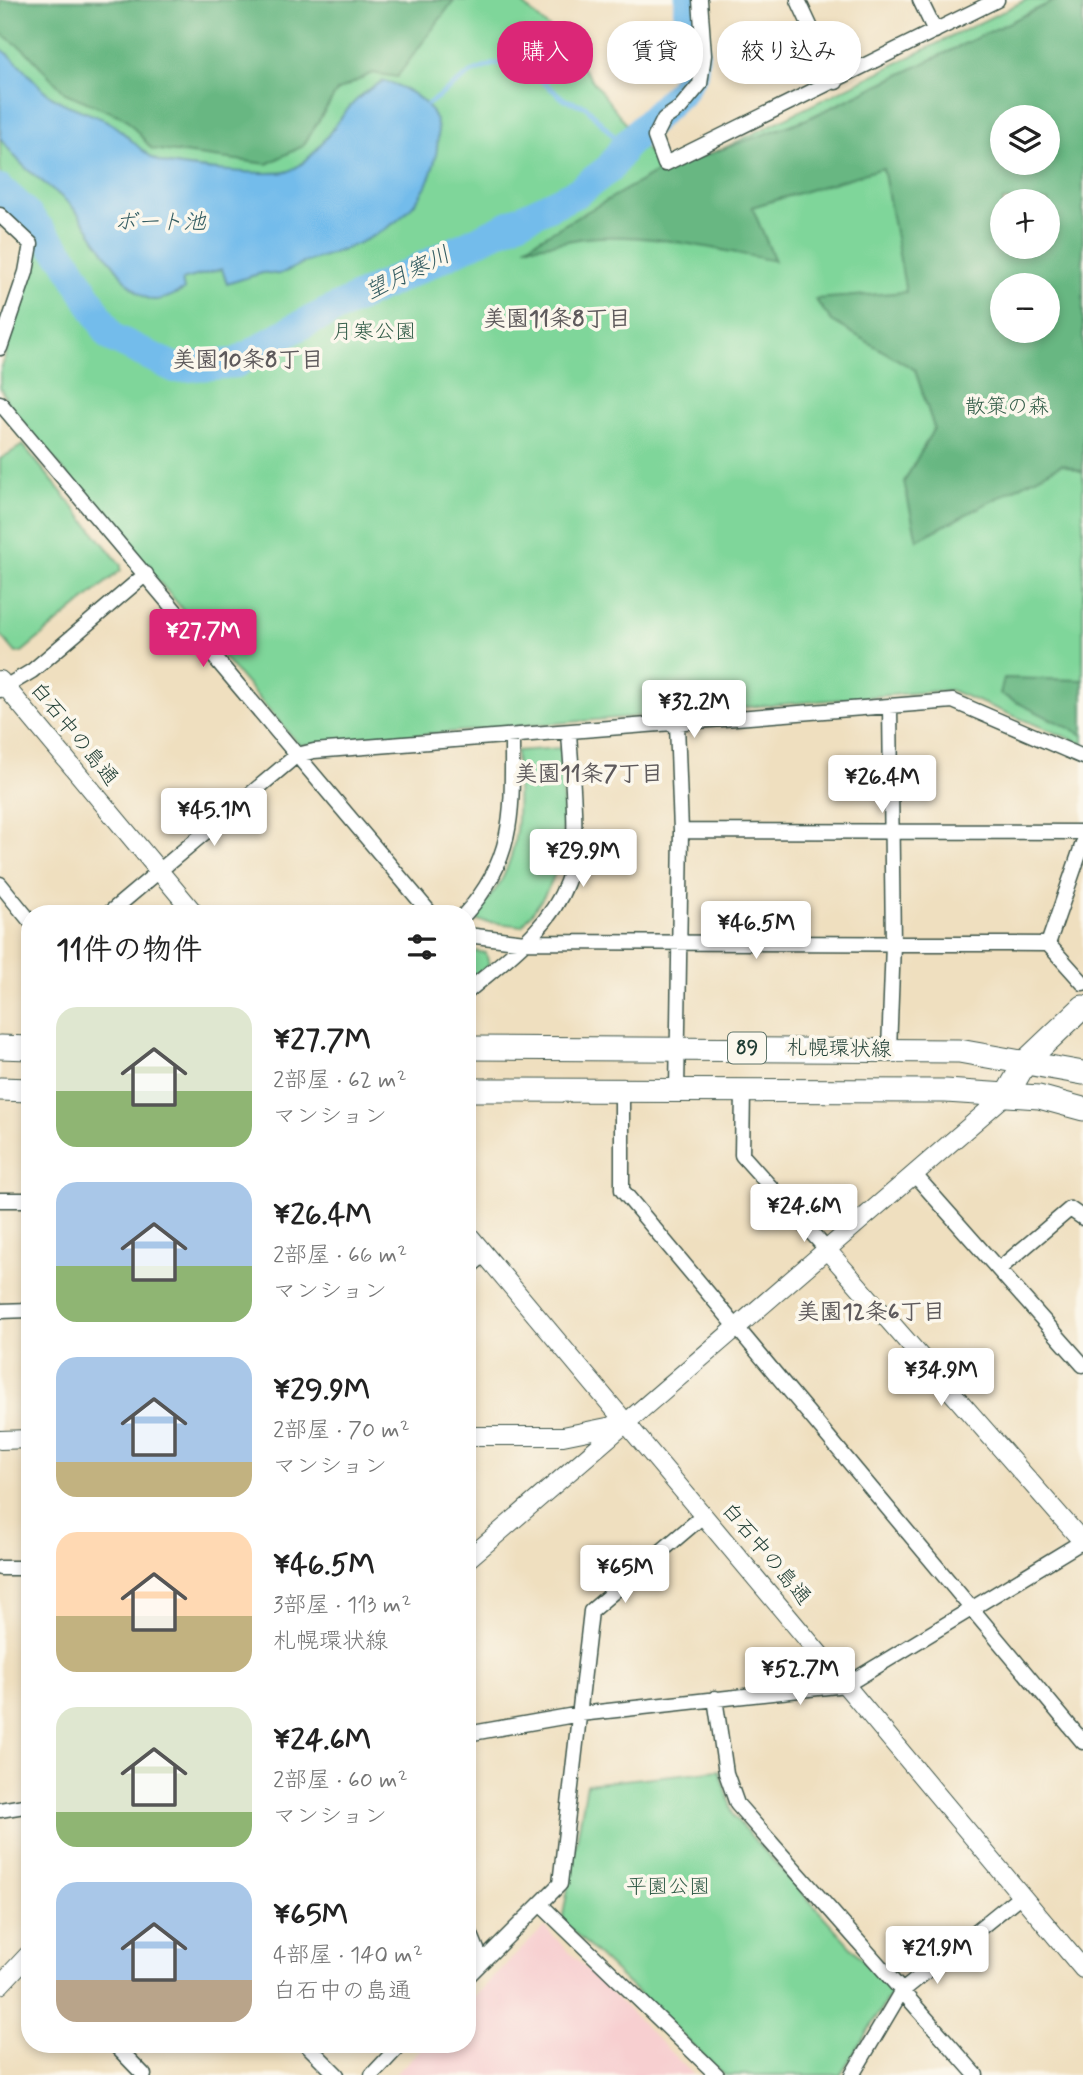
<!DOCTYPE html>
<html lang="ja">
<head>
<meta charset="utf-8">
<style>
  body { margin:0; font-family:Mynerve,"Klee One",sans-serif; background:#f2f2f2; color:#222; height:100vh; display:flex; flex-direction:column; font-size:26px; white-space:nowrap }
  * { box-sizing:border-box; margin:0 }
  p { font-size:23px; color:#767676 }
  .icon { flex:none; width:38px; height:38px; fill:none; stroke:currentColor; stroke-width:2; stroke-linecap:round; stroke-linejoin:round }
  .map { position:relative; flex:1; overflow:hidden }
  .sheet { position:absolute; left:21px; top:905px; width:455px; height:1148px; display:flex; flex-direction:column; background:#fff; border-radius:28px; box-shadow:0 4px 10px #0003 }
  .sheet>* { flex:none }
  .top-card { position:absolute; left:497px; top:21px; width:480px; height:63px; display:flex; gap:14px }
  .controls { position:absolute; left:990px; top:105px; display:grid; gap:14px }
  .controls a { display:grid; place-items:center; width:70px; height:70px; border-radius:50%; background:#fff; box-shadow:0 4px 10px #0003; font-size:35px }
  .price { position:absolute; translate:-50% -60px; padding:0 16px; border-radius:7px; background:#fff; color:#222; font-size:23px; line-height:46px; filter:drop-shadow(0 2px 4px #0008) }
  .price::after { content:''; position:absolute; left:50%; top:42px; width:21px; height:16px; margin-left:-10px; background:inherit; clip-path:polygon(0 0,100% 0,50% 100%) }
  .price.active { background:#db2777; color:#fff }
  ul { padding:0; list-style:none }
  li { display:flex; align-items:center; gap:21px; height:175px; padding:0 35px }
  li span { display:grid; place-items:center; flex:none; width:196px; height:140px; border-radius:21px; color:#555 }
  li>.icon { margin-inline-start:auto }
  span .icon { width:84px; height:84px; fill:#fffc; stroke-width:1 }
  li b { font-size:30px }
  h2 { display:flex; justify-content:space-between; align-items:center; height:84px; padding:0 35px; font-size:30px }
  .chip { padding:0 24px; border-radius:28px; background:#fff; box-shadow:0 4px 10px #0003; font-size:24px; line-height:63px }
  .chip.active { background:#db2777; color:#fff }
  .map>svg:first-child { display:block }
  .built { fill:#f7cfd0 }
  .green { fill:#7fd69a; stroke:#4f8a67; stroke-width:2; fill-rule:evenodd }
  .forest { fill:#67b782; stroke:#437a5b; stroke-width:2; fill-rule:evenodd }
  .water { fill:#73bceb; stroke:#497c90; stroke-width:2 }
  .lines { fill:none; stroke-linecap:round; stroke-linejoin:round }
  .stream { stroke:#73bceb; stroke-width:5 }
  .river { stroke:#73bceb; stroke-width:30 }
  .minor-casing { stroke:#3e5549; stroke-width:17 }
  .tertiary-casing { stroke:#3e5549; stroke-width:20 }
  .primary-casing { stroke:#3e5549; stroke-width:25 }
  .minor { stroke:#fff; stroke-width:14 }
  .tertiary { stroke:#fff; stroke-width:18 }
  .primary { stroke:#fff; stroke-width:23 }
  .labels { text-anchor:middle; dominant-baseline:central; stroke-width:7; stroke-linejoin:round; paint-order:stroke }
  .shield { fill:#fbf7ec; stroke:#61756b; stroke-width:2 }
  .shield-label { font-size:19px; font-weight:bold; fill:#1f3d34 }
  .park-label { font-size:21px; fill:#325c48; stroke:#fbf7ec }
  .street-label { font-size:21px; fill:#1f3d34; stroke:#fbf7ec }
  .water-label { font-size:23px; font-style:italic; fill:#345d62; stroke:#fbf7ec }
  .neighbourhood-label { font-size:23px; font-weight:bold; fill:#5e5a5c; stroke:#fbf7ec }
</style>
</head>
<body>
<div class="map">
<svg width="1083" height="2075" viewBox="0 0 1083 2075">
  <rect width="100%" height="100%" fill="#fbf7ec"/>
  <filter id="ink" filterUnits="userSpaceOnUse"><feTurbulence type="fractalNoise" baseFrequency=".0143" numOctaves="2"/><feDisplacementMap in="SourceGraphic" scale="14" xChannelSelector="R" yChannelSelector="G"/><feConvolveMatrix kernelMatrix="1 2 1 2 8 2 1 2 1" color-interpolation-filters="sRGB"/></filter>
  <filter id="wash" filterUnits="userSpaceOnUse"><feTurbulence type="fractalNoise" baseFrequency=".00686" numOctaves="4" result="noise"/><feDisplacementMap in="SourceGraphic" scale="28" xChannelSelector="R" yChannelSelector="G"/><feGaussianBlur stdDeviation="1.57" result="paint"/><feColorMatrix in="noise" values="0 0 0 0 0 0 0 0 0 0 0 0 0 0 0 0 0 1.4 0 .05"/><feComposite in="paint" operator="in"/></filter>
  <g filter="url(#wash)">
    <rect width="100%" height="100%" fill="#efdfbf"/>
    <path class="built" d="M544,1927L694,2075H394L426,2044H467V2003Z"/>
    <path class="green" d="M0,0H518L556,34L667,176L1026,0H1083V744L950,690L299,745L10,408L0,387V373L39,242L0,206ZM1003,117H1048V163H1003ZM1003,201H1048V247H1003ZM1003,285H1048V331H1003Z
      M23,445L121,565V570L22,652L16,653L0,634V459Z
      M561,748C561,784 568,828 558,864C552,887 537,907 522,926L471,920C481,907 494,894 501,881C523,841 517,795 516,751Z
      M467,950L486,953L489,965L467,982Z
      M719,1770L734,1817L892,1992L840,2075H724L562,1921L587,1784Z"/>
    <path class="forest" d="M0,0H454L397,77L372,73L337,91L303,146L267,164L152,149L125,118L65,93L25,50L0,33Z
      M1056,0H1083V472L1062,464L917,540L904,482L934,428L915,370L832,321L815,299L906,292L883,168L752,207L775,261C714,249 649,232 586,238C565,240 548,247 527,246L655,173L807,119ZM1003,117H1048V163H1003ZM1003,201H1048V247H1003ZM1003,285H1048V331H1003Z
      M1004,678L1083,680V735L1000,694Z"/>
    <path class="water" d="M0,48C19,60 29,77 46,92C64,107 87,111 107,121C126,131 138,151 158,161C171,167 275,177 289,171C328,154 337,102 384,81C411,89 440,106 438,138C434,216 374,241 309,261C299,264 288,272 279,274C274,275 269,272 263,273C251,276 239,280 227,284L222,269L182,280L184,290C175,294 159,303 149,299C125,290 93,233 77,212C63,195 45,185 28,170C18,162 9,149 0,138Z"/>
    <g class="lines">
      <path class="stream" d="M428,104L471,73L494,64L510,63L532,73L565,100L585,106L624,147"/>
      <path class="river" d="M0,189L22,209L65,259L111,337L175,368L236,363L295,328L578,192L610,168L624,147L682,90L693,72L695,52L688,10L690,0"/>
    </g>
  </g>
  <g filter="url(#ink)">
    <g class="lines">
      <defs>
        <path id="minor" d="M700,0L704,55L700,84L680,108L664,119L655,137L665,164L997,0
          M798,0L836,82
          M920,0L935,31
          M0,215L31,244L26,272L0,348
          M0,403L431,914
          M0,690L32,671L146,574
          M681,831L1083,832
          M1083,843L1048,944L1083,983
          M0,884L30,921
          M108,914L297,755L314,751L953,701L1083,757
          M465,914C516,858 512,808 512,737
          M467,935L525,942L1048,944
          M467,992C503,961 550,929 567,882C581,844 571,773 569,732
          M889,1050L893,944L890,707
          M622,1090V1190L1083,1742
          M677,1091L681,831L677,724
          M743,1091L742,1155L827,1250
          M914,1174L1083,1365
          M0,1200H30
          M467,1269L485,1254
          M999,1269L1070,1209L1083,1218
          M0,1311L30,1310
          M0,1568H30
          M715,1698L726,1773L737,1804L976,2075
          M467,1734L580,1714L846,1685L1083,1541
          M0,1810L30,1805
          M540,1904L717,2075
          M467,1925L482,1962
          M467,1977L560,1884L591,1611L704,1515
          M114,2044L144,2075
          M306,2044L337,2075
          M372,2075L401,2044
          M852,2075L901,1992L1021,1895"/>
        <path id="tertiary" d="M0,680L195,914
          M467,1233L1083,1969
          M827,1250L1083,1542
          M467,1436H563L622,1424
          M0,1440L30,1439
          M467,1560L1007,1094
          M0,1985L30,1953"/>
        <path id="primary" d="M0,1047L30,1048
          M467,1048L959,1051L1083,1073
          M0,1089L30,1090
          M467,1090L946,1091L1039,1097L1083,1109
          M1007,1094L1026,1061L1083,1007"/>
      </defs>
      <use href="#minor" class="minor-casing"/>
      <use href="#tertiary" class="tertiary-casing"/>
      <use href="#primary" class="primary-casing"/>
      <use href="#minor" class="minor"/>
      <use href="#tertiary" class="tertiary"/>
      <use href="#primary" class="primary"/>
    </g>
  </g>
  <g class="labels">
    <rect class="shield" x="728" y="1032.5" width="38" height="31" rx="5"/>
    <g class="shield-label">
      <text x="747" y="1048">89</text>
    </g>
    <g class="park-label">
      <text x="374" y="332">月寒公園</text>
      <text x="1007" y="407">散策の森</text>
      <text x="668" y="1887">平園公園</text>
    </g>
    <g class="street-label">
      <text transform="translate(74 734) rotate(51)">白石中の島通</text>
      <text transform="translate(839 1049) rotate(1)">札幌環状線</text>
      <text transform="translate(766 1554) rotate(50)">白石中の島通</text>
    </g>
    <g class="water-label">
      <text x="160" y="223">ボート池</text>
      <text transform="translate(408 274) rotate(-26)">望月寒川</text>
    </g>
    <g class="neighbourhood-label">
      <text x="557" y="320">美園11条8丁目</text>
      <text x="248" y="361">美園10条8丁目</text>
      <text x="589" y="775">美園11条7丁目</text>
      <text x="871" y="1313">美園12条6丁目</text>
    </g>
  </g>
</svg>
<div class="controls">
<a><svg class="icon" aria-label="layers" viewBox="0 0 24 24"><path d="M12 4l9 5-9 5-9-5zM3 14l9 5 9-5"/></svg></a>
<a>+</a>
<a>−</a>
</div>
<b class="price active" style="left:203px;top:669px">¥27.7M</b>
<b class="price" style="left:694px;top:740px">¥32.2M</b>
<b class="price" style="left:882px;top:815px">¥26.4M</b>
<b class="price" style="left:214px;top:848px">¥45.1M</b>
<b class="price" style="left:583px;top:889px">¥29.9M</b>
<b class="price" style="left:756px;top:961px">¥46.5M</b>
<b class="price" style="left:804px;top:1244px">¥24.6M</b>
<b class="price" style="left:941px;top:1408px">¥34.9M</b>
<b class="price" style="left:625px;top:1605px">¥65M</b>
<b class="price" style="left:800px;top:1707px">¥52.7M</b>
<b class="price" style="left:937px;top:1986px">¥21.9M</b>
<div class="top-card">
<a class="chip active">購入</a>
<a class="chip">賃貸</a>
<a class="chip">絞り込み</a>
</div>
<section class="sheet">
<h2>11件の物件<svg class="icon" aria-label="filters" viewBox="0 0 24 24"><path d="M4 7h16M4 17h16"/><circle cx="9" cy="7" r="2"/><circle cx="15" cy="17" r="2"/></svg></h2>
<ul>
<li><span style="background:linear-gradient(#dfe7d0 60%,#8fb573 0)"><svg class="icon" aria-label="home" viewBox="0 0 24 24"><path d="M3 11l9-7 9 7M6 9v11h12V9"/></svg></span><div><b>¥27.7M</b><p>2部屋 · 62 m²</p><p>マンション</p></div></li>
<li><span style="background:linear-gradient(#a9c7e8 60%,#8fb573 0)"><svg class="icon" aria-label="home" viewBox="0 0 24 24"><path d="M3 11l9-7 9 7M6 9v11h12V9"/></svg></span><div><b>¥26.4M</b><p>2部屋 · 66 m²</p><p>マンション</p></div></li>
<li><span style="background:linear-gradient(#a9c7e8 75%,#c2b280 0)"><svg class="icon" aria-label="home" viewBox="0 0 24 24"><path d="M3 11l9-7 9 7M6 9v11h12V9"/></svg></span><div><b>¥29.9M</b><p>2部屋 · 70 m²</p><p>マンション</p></div></li>
<li><span style="background:linear-gradient(#ffd9b3 60%,#c2b280 0)"><svg class="icon" aria-label="home" viewBox="0 0 24 24"><path d="M3 11l9-7 9 7M6 9v11h12V9"/></svg></span><div><b>¥46.5M</b><p>3部屋 · 113 m²</p><p>札幌環状線</p></div></li>
<li><span style="background:linear-gradient(#dfe7d0 75%,#8fb573 0)"><svg class="icon" aria-label="home" viewBox="0 0 24 24"><path d="M3 11l9-7 9 7M6 9v11h12V9"/></svg></span><div><b>¥24.6M</b><p>2部屋 · 60 m²</p><p>マンション</p></div></li>
<li><span style="background:linear-gradient(#a9c7e8 70%,#b9a48a 0)"><svg class="icon" aria-label="home" viewBox="0 0 24 24"><path d="M3 11l9-7 9 7M6 9v11h12V9"/></svg></span><div><b>¥65M</b><p>4部屋 · 140 m²</p><p>白石中の島通</p></div></li>
</ul>
</section>
</div>
</body>
</html>
